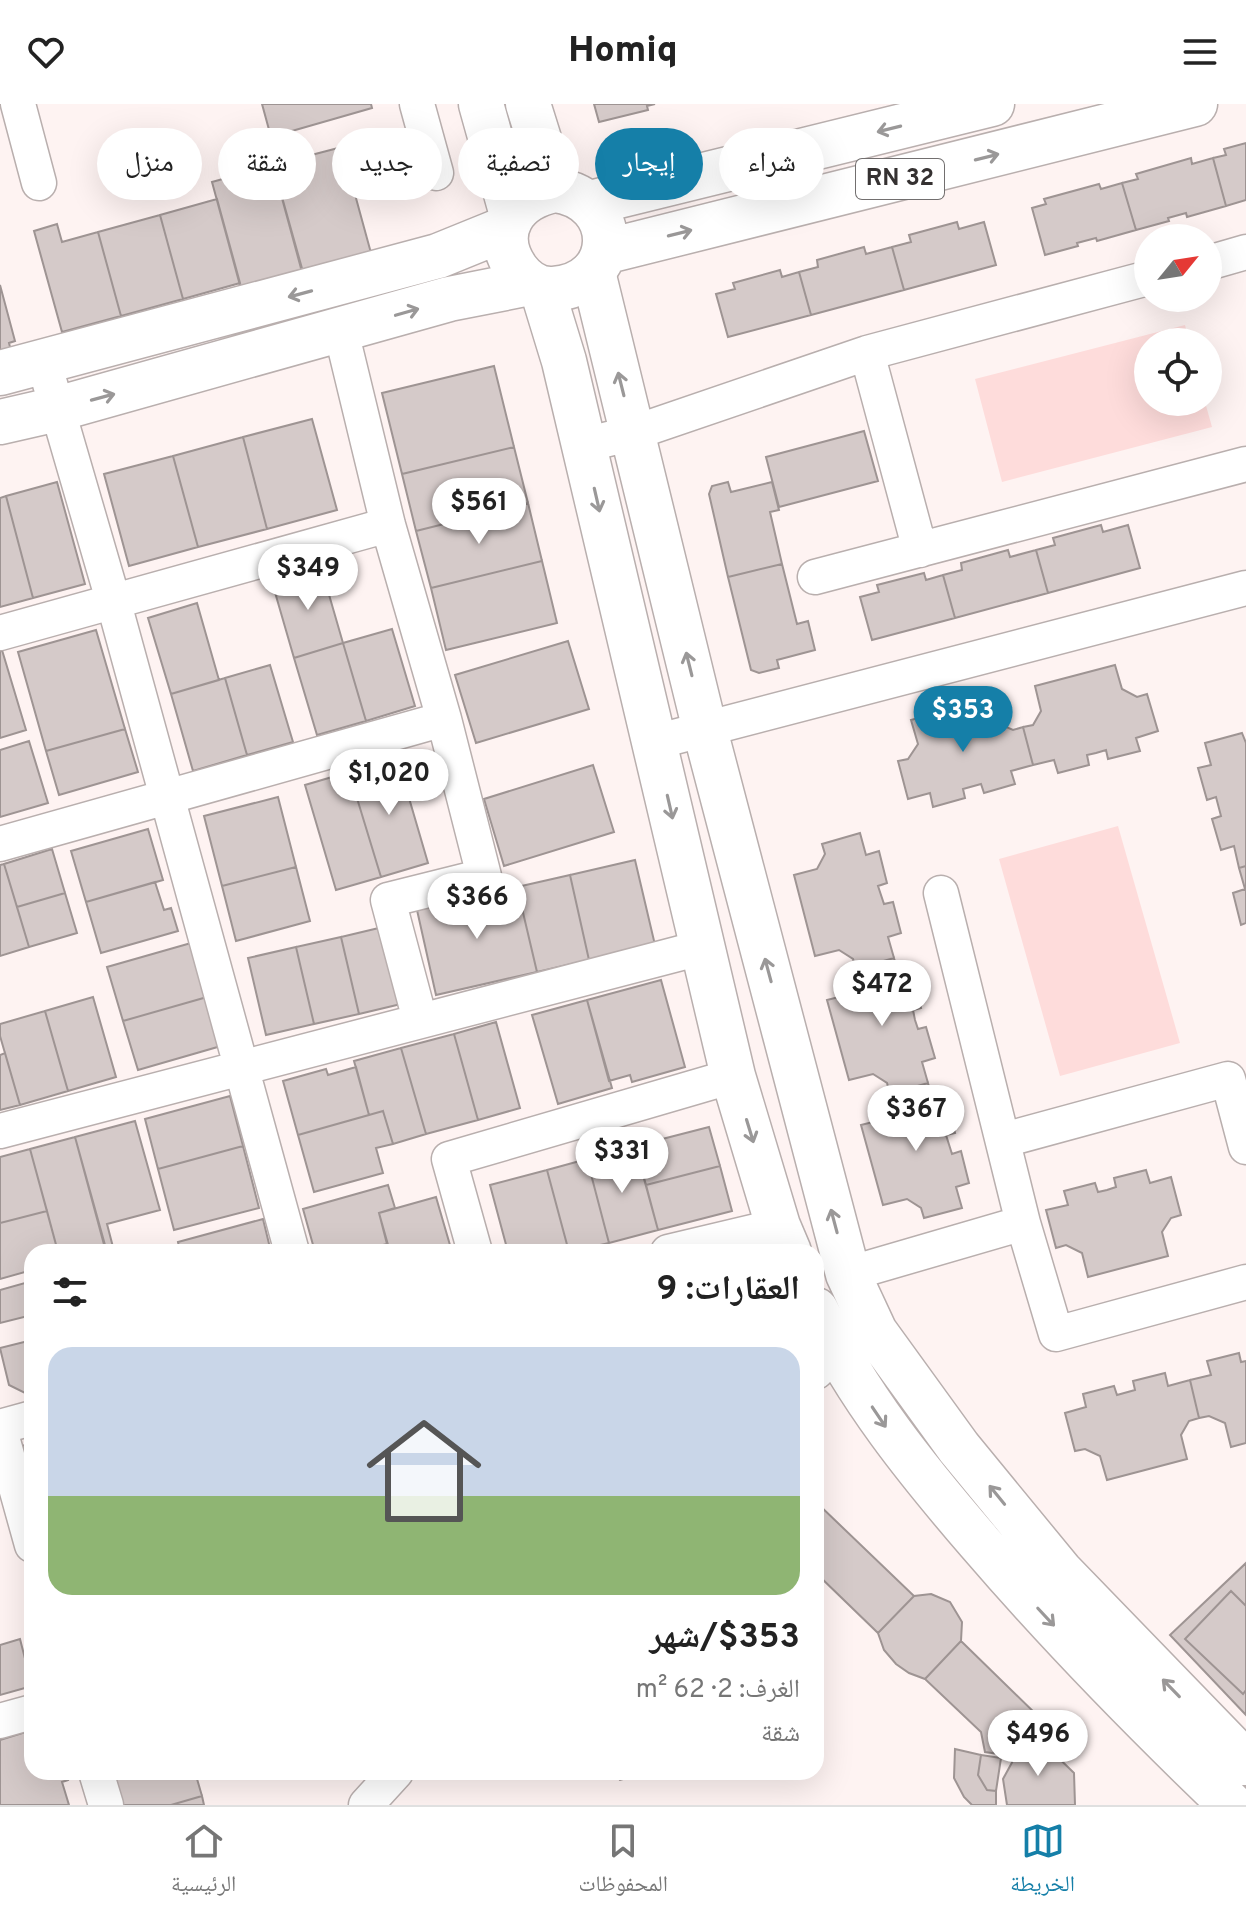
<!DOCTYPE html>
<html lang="ar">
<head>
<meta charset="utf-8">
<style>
  body { margin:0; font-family:Overpass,"Noto Naskh Arabic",sans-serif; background:#f6f6f6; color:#222; direction:rtl; height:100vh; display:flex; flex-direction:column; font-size:30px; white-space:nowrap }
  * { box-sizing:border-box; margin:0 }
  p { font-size:26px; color:#767676 }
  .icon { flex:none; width:44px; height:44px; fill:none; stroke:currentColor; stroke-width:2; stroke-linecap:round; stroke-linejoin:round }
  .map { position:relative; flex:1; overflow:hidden; direction:ltr }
  .sheet { position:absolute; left:24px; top:1140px; width:800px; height:536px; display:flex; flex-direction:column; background:#fff; border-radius:24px; box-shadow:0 8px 32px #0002; direction:rtl }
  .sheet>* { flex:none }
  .banner { position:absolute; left:24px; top:24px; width:800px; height:72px; direction:rtl; display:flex; gap:16px }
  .needle { width:52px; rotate:60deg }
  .buttons { position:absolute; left:1134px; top:120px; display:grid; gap:16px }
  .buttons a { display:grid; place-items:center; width:88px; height:88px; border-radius:50%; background:#fff; box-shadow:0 8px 32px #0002; font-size:40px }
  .price { position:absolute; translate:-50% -68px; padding:0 18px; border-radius:28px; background:#fff; color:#222; font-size:26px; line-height:52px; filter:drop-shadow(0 2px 4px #0008) }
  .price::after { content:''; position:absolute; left:50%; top:48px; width:24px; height:18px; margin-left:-12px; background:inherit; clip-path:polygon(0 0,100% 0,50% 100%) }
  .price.selected { background:#157fa8; color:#fff }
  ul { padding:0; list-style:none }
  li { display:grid; align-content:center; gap:16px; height:424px; padding:0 24px }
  li span { display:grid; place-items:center; height:248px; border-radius:24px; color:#555 }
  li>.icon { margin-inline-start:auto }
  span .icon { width:144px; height:144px; fill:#fffc; stroke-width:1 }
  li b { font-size:34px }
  h2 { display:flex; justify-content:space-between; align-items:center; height:96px; padding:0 24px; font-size:34px }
  .tag { padding:0 28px; border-radius:36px; background:#fff; box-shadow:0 8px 32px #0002; font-size:28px; line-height:72px }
  .tag.selected { background:#157fa8; color:#fff }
  header { display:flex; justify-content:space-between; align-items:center; height:104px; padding:0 24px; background:#fff; font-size:36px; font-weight:800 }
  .tabs { display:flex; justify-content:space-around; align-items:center; height:112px; border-top:2px solid #e0e0e0; background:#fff; font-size:22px; color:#767676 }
  .tabs a { display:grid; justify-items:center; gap:4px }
  .tabs .selected { color:#157fa8 }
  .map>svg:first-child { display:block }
  .green { fill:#fedcdb }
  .building { fill:#d5cac9; stroke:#9e9493; stroke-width:2 }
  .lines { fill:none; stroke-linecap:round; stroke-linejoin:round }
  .street-casing { stroke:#b9afae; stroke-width:37 }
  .secondary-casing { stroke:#b9afae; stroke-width:47 }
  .primary-casing { stroke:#b9afae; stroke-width:47 }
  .street { stroke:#fff; stroke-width:34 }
  .secondary { stroke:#fff; stroke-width:44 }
  .primary { stroke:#fff; stroke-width:44 }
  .oneway { stroke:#9a9898 }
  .labels { text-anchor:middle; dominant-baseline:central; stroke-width:8; stroke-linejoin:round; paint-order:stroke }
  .shield { fill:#fff; stroke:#726f6f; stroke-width:2 }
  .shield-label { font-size:24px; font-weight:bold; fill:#353131 }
</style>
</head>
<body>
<header><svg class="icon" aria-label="menu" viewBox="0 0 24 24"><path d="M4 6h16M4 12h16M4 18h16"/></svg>Homiq<svg class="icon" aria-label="heart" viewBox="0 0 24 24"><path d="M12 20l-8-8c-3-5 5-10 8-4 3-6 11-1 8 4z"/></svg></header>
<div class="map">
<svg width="1246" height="1701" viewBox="0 0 1246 1701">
  <rect width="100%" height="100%" fill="#fef3f2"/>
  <path class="green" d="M1185,221L1189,238H1148V298H1205L1212,323L1002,378L975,275Z
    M1118,722L1180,939L1060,972L999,755Z"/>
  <path class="building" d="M262,0H371L372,4L271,33Z
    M594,0H655L647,2L648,6L599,18Z
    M1246,39V96L1226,102L1213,54L1226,51L1224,45Z
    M342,43L371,149L303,168L273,61Z
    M1191,54L1192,60L1213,54L1226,102L1187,113L1186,109L1168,114L1169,117L1136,126L1122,79L1138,75L1136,70Z
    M273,61L302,168L241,185L212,78Z
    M1122,79L1136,126L1097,137L1096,134L1077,139L1078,142L1045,151L1032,104L1046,100L1044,95L1099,80L1101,85Z
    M217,95L240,179L183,195L160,111Z
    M160,111L183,195L121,212L98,128Z
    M957,118L959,125L984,118L996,161L904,186L892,143L911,138L909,131Z
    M57,120L62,138L98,128L121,212L62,228L34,127Z
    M864,143L866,150L892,143L904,186L811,211L799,168L818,163L817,156Z
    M780,166L782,173L799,168L811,211L728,233L716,190L735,185L733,179Z
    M0,181L15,237L9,239L12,251L0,254Z
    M494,262L514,343L402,370L382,289Z
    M312,315L337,406L267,425L243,333Z
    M864,327L878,377L779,403L766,353Z
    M243,333L267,425L198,443L173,352Z
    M514,343L528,399L416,427L402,370Z
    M173,352L198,443L129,462L104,370Z
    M57,378L85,480L33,494L6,392Z
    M728,378L731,388L772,378L779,406L770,408L782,460L728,473L709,390L712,382Z
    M6,392L33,494L0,503V394Z
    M528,399L542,457L431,484L416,427Z
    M1101,421L1103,428L1128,421L1140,464L1048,489L1036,446L1055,441L1053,434Z
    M1008,446L1010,453L1036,446L1048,489L955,514L943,471L962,466L961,459Z
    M542,457L557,519L446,546L431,484Z
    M782,460L797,520L808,517L815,546L777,556L779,564L759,569L751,566L728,473Z
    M321,463L343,539L294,554L272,478Z
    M924,469L926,476L943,471L955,514L872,536L860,493L879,488L877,481Z
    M197,499L219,576L171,590L148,514Z
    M392,525L415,602L366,617L343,539Z
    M96,526L125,625L46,647L18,548Z
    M568,537L589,605L476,639L455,571Z
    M343,539L366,617L317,631L294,554Z
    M2,546L26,626L0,634V547Z
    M270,561L293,638L247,651L225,574Z
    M1115,561L1122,585L1137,593L1147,590L1158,627L1136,634L1140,647L1108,655L1106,646L1096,649L1087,651L1089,661L1058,669L1054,656L1033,661L1023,623L1033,621L1041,607L1035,582Z
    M225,574L247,651L193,667L171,590Z
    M991,595L997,619L1013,626L1023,623L1033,661L1011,667L1015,680L984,689L981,680L963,685L965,694L933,703L930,689L908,695L898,657L908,655L918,640L911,616Z
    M125,625L138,668L59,691L46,647Z
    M1242,629L1246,639V762L1239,764L1234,742L1221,746L1212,715L1221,712L1216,693L1207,696L1198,664L1211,661L1205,639Z
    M29,637L48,699L0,713V646Z
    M397,653L428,759L381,773L349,668Z
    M593,661L614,728L504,762L484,695Z
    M349,668L381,773L336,786L305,681Z
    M278,693L296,763L222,782L204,712Z
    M148,725L163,776L86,798L71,747Z
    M860,729L866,751L879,747L887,779L878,782L884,800L893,798L901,829L888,833L894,854L856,865L853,855L839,846L815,852L794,771L817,765L825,750L822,740Z
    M52,745L65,789L17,803L4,760Z
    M635,756L655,841L589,856L570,771Z
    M4,760L29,843L0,852V761Z
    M1246,762V819L1241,821L1233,789L1245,785L1239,764Z
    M296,763L310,817L236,837L222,782Z
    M570,771L589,856L537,868L517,783Z
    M155,778L164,806L171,804L178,827L101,849L86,798Z
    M517,783L537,868L436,891L417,806Z
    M65,789L77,829L29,843L17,803Z
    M383,823L401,900L359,910L341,833Z
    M341,833L359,910L314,920L296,843Z
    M191,839L207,893L123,917L107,863Z
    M296,843L314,920L266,931L248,854Z
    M894,854L900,876L913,872L921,904L913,906L915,916L918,925L926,923L935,954L922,958L928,979L890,990L887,979L873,970L849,976L827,896L851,890L859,875L856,865Z
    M661,876L685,963L632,978L630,971L609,977L587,896Z
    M93,893L116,973L68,987L45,907Z
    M207,893L221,942L138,966L123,917Z
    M587,896L612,984L558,1000L532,911Z
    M45,907L68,987L20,1001L0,932V920Z
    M496,918L520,1004L478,1016L454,930Z
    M454,930L478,1016L426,1030L401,944Z
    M401,944L426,1030L393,1040L383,1007L369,1011L354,957Z
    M5,949L20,1001L0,1006V951Z
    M356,963L369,1011L298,1031L283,977L326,965L328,971Z
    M928,979L934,1001L947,997L955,1029L946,1031L952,1050L961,1047L969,1079L956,1083L962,1104L924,1114L921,1104L907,1095L883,1101L861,1021L885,1015L893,999L890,990Z
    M230,992L243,1042L158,1065L145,1015Z
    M383,1007L393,1040L376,1044L383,1069L314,1088L298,1031Z
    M135,1017L160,1106L107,1120L114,1147L106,1148L75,1033Z
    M709,1023L720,1062L646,1081L635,1042Z
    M75,1033L105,1141L78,1148H58L30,1045Z
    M243,1042L259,1104L174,1126L158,1065Z
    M635,1042L658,1126L609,1139L587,1055Z
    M30,1045L47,1107L0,1119V1053Z
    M587,1055L609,1139L569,1148L547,1066Z
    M720,1062L732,1107L658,1126L646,1081Z
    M547,1066L569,1148H508L490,1081Z
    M1146,1066L1150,1079L1171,1073L1181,1111L1171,1114L1162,1128L1168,1152L1088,1173L1082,1149L1066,1141L1056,1144L1046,1106L1068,1101L1064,1087L1095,1079L1098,1088L1107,1086L1116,1083L1114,1074Z
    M388,1081L395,1104L379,1109L387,1140L356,1148H315L303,1105Z
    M436,1093L452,1148H390L379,1109Z
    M47,1107L58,1148H32V1166L0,1175V1119Z
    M263,1115L271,1148H180L178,1138Z
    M387,1140L390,1148H356Z
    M32,1177V1211L0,1219V1186Z
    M32,1236V1288L27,1290L9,1281L0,1244Z
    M1239,1249L1241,1258L1246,1257V1339L1231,1343L1225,1319L1209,1312L1199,1314L1190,1276L1211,1271L1207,1257Z
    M1165,1269L1168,1282L1190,1276L1199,1314L1189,1317L1181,1331L1187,1355L1107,1376L1100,1352L1085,1345L1075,1347L1065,1309L1086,1303L1083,1290L1114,1282L1117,1291L1135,1286L1133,1277Z
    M32,1339V1375L22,1342Z
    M816,1398L914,1492L878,1529L816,1469Z
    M1246,1459V1611L1170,1531Z
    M1231,1487L1246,1502V1586L1243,1590L1185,1535Z
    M931,1490L950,1498L962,1518L961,1537L925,1575L909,1569L896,1560L884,1546L878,1529L914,1492Z
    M20,1535L32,1582L0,1591V1541Z
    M961,1537L1041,1615L1006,1651L985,1648L981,1628L925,1575Z
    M32,1626V1668H66L68,1676L62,1678L69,1701H0V1636Z
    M1022,1635L1028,1644L1040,1636L1074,1669L1075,1701H1007L1003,1675L1015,1653L1010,1647Z
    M955,1645L981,1651L978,1671L987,1686L996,1687V1701H972L964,1693L954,1674Z
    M981,1651L1001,1654L996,1687L987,1686L978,1671Z
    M108,1668H195L202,1692L171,1701H117Z
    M612,1668H648L620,1676Z
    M202,1692L204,1701H171Z"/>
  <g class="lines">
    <defs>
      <path id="street" d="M18,0L39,79
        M417,0L436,69
        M1208,159L1246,148
        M867,249L920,446
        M44,259L113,496L292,1148
        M584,341L633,329L867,249L1148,174
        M815,473L1246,360
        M0,529L388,421
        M655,638L1246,484
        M0,740L444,615L388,421L341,227
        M420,916L388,796L484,772L444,615
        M0,1027L704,843
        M1004,1036L1228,975L1246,1043
        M1023,1119L1056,1230L1246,1178
        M475,1148L449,1055L733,972
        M668,1148L778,1122
        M848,1170L1023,1119L941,789
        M816,1268L836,1248
        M0,1323L32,1314
        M0,1326L32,1441
        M0,1617L32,1608
        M96,1668L106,1701
        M366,1701L396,1668"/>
      <path id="secondary" d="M481,0L512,111
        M528,0L555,86
        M593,168L705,626L848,1170L875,1228L836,1248
        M542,185L564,257L733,972L778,1122L789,1148
        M816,1206C857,1292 917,1366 979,1438C1058,1530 1143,1617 1231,1701
        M875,1228L959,1344L1060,1467L1246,1659"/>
      <path id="primary" d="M555,86C623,95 621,181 553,185C538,186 526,178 517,166C490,128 515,93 555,86Z
        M590,99L992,0
        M604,148L1195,0
        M0,269L438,152L507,124
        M0,318L57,305L449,195L530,179"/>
    </defs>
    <use href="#street" class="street-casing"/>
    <use href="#secondary" class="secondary-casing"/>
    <use href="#primary" class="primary-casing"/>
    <use href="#street" class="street"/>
    <use href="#secondary" class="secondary"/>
    <use href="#primary" class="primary"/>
  </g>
  <defs><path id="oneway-shaft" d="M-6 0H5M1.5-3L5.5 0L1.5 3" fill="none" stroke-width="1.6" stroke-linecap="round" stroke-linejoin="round" transform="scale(2)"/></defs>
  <g class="oneway">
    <use href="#oneway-shaft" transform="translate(889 25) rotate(166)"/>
    <use href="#oneway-shaft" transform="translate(987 53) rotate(-14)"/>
    <use href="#oneway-shaft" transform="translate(680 129) rotate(-14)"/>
    <use href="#oneway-shaft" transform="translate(300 190) rotate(165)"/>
    <use href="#oneway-shaft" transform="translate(407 208) rotate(-16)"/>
    <use href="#oneway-shaft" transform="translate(621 280) rotate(-104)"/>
    <use href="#oneway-shaft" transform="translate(103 293) rotate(-15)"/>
    <use href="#oneway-shaft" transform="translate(597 396) rotate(77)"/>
    <use href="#oneway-shaft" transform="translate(689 560) rotate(-104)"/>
    <use href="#oneway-shaft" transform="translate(670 703) rotate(77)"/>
    <use href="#oneway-shaft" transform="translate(768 866) rotate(-105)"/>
    <use href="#oneway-shaft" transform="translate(750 1027) rotate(73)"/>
    <use href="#oneway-shaft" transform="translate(834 1117) rotate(-105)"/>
    <use href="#oneway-shaft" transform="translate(879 1313) rotate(56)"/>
    <use href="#oneway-shaft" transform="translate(997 1391) rotate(-129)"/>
    <use href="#oneway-shaft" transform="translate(1046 1513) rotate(47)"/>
    <use href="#oneway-shaft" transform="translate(1171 1584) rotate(-134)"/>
  </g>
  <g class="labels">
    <rect class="shield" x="856" y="55" width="88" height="40" rx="6"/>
    <g class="shield-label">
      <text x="900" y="75">RN 32</text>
    </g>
  </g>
</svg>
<div class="buttons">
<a><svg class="needle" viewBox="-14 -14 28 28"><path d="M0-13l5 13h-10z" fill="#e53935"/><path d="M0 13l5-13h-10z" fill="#767676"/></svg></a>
<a><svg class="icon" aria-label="locate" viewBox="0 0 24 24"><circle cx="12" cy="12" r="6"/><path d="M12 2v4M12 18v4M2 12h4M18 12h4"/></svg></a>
</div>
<b class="price" style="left:479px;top:442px">$561</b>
<b class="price" style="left:308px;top:508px">$349</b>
<b class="price selected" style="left:963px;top:650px">$353</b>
<b class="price" style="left:389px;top:713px">$1,020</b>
<b class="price" style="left:477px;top:837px">$366</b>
<b class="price" style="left:882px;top:924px">$472</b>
<b class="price" style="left:916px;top:1049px">$367</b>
<b class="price" style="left:622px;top:1091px">$331</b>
<b class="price" style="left:1038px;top:1674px">$496</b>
<div class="banner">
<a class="tag">شراء</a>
<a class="tag selected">إيجار</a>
<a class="tag">تصفية</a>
<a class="tag">جديد</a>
<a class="tag">شقة</a>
<a class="tag">منزل</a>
</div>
<section class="sheet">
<h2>العقارات: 9<svg class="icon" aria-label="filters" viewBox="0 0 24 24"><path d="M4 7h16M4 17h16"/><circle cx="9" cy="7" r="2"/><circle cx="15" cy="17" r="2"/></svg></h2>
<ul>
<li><span style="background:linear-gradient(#c9d6e8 60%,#8fb573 0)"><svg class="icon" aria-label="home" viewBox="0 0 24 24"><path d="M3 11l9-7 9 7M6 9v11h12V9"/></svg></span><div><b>$353/شهر</b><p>الغرف: 2 · 62 m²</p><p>شقة</p></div></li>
</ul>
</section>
</div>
<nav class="tabs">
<a class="selected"><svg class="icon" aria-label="map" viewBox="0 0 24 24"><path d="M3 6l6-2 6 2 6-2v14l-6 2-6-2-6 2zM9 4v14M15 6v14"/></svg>الخريطة</a>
<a><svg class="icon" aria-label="saved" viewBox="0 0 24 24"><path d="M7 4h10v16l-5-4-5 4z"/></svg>المحفوظات</a>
<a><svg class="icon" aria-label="home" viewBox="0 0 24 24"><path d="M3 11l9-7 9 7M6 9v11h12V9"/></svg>الرئيسية</a>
</nav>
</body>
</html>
